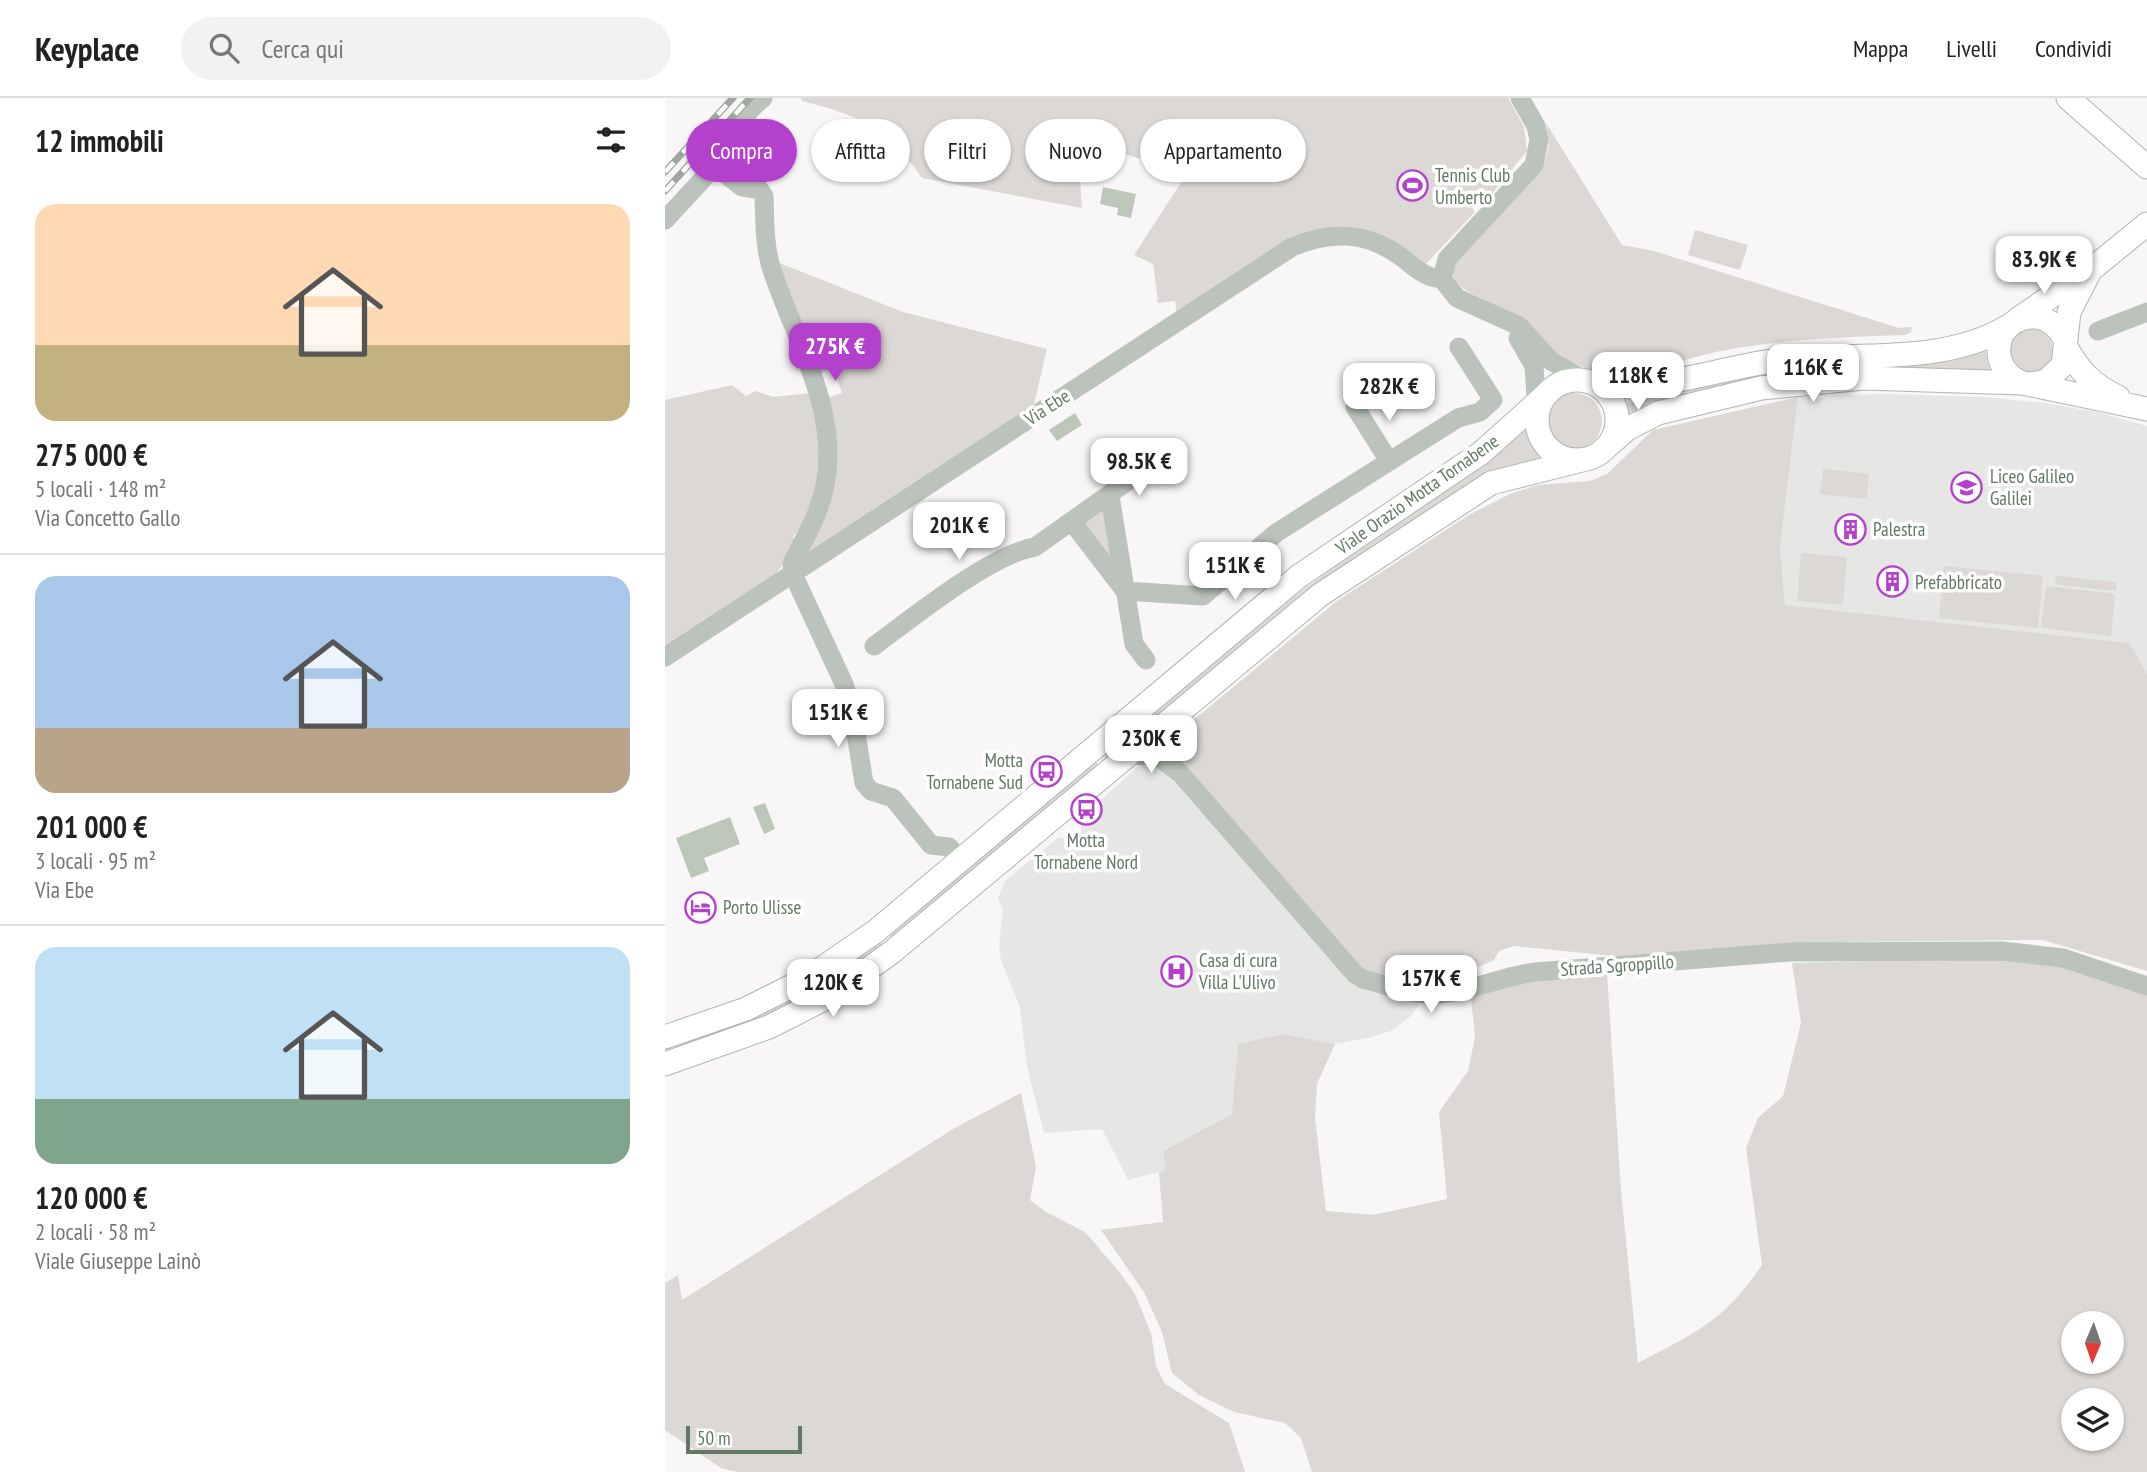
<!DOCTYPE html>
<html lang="it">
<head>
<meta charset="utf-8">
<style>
  body { margin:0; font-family:"PT Sans Narrow",sans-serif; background:#f2f2f2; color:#222; height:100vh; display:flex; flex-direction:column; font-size:26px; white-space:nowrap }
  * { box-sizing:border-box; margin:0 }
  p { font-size:23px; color:#767676 }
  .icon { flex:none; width:38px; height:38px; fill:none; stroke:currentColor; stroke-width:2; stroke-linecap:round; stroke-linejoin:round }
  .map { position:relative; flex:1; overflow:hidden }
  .side { display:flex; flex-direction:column; background:#fff; width:665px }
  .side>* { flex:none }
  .banner { position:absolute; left:21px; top:21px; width:665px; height:63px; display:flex; gap:14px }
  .needle { width:46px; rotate:182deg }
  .buttons { position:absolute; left:1396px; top:1213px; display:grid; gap:14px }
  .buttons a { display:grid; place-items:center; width:63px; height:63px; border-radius:50%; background:#fff; box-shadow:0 2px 5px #0004; font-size:35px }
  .scale { position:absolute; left:21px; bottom:18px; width:116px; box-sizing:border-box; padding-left:7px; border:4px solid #627863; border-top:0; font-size:19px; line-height:24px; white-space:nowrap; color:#627863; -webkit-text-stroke:5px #fff; paint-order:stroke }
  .price { position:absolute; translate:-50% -60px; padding:0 16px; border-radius:14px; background:#fff; color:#222; font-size:23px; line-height:46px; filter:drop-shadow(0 2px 4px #0008) }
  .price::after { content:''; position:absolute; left:50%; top:42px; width:21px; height:16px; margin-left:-10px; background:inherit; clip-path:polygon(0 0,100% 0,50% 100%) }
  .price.active { background:#b441cd; color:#fff }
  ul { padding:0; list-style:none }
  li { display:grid; align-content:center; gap:14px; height:371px; padding:0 35px }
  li+li { border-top:2px solid #e0e0e0 }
  li span { display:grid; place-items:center; height:217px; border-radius:21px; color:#555 }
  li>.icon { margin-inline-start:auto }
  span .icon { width:126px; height:126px; fill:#fffc; stroke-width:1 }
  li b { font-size:30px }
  h2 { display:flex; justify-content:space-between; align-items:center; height:84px; padding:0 35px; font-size:30px }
  .tag { padding:0 24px; border-radius:32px; background:#fff; box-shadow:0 2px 5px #0004; font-size:24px; line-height:63px }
  .tag.active { background:#b441cd; color:#fff }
  header { display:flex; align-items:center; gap:42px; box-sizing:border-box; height:98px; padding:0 35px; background:#fff; border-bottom:2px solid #e0e0e0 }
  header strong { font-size:33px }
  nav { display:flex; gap:38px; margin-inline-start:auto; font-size:24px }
  .search { width:490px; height:63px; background:#f2f2f2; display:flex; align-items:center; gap:18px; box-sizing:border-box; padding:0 24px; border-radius:38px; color:#767676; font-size:26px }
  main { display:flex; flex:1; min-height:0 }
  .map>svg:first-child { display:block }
  .built { fill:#e6e6e5 }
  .green { fill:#dcd8d6; fill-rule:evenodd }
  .water { fill:#bcc7ba }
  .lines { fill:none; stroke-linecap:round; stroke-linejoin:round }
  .major-casing { stroke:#aeb6ae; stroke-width:25 }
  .minor { stroke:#bbc3bc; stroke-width:19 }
  .major { stroke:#fff; stroke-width:23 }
  .rail-casing { stroke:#9ca89d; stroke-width:7 }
  .rail { stroke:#fff; stroke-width:4.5; stroke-dasharray:13; stroke-linecap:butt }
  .labels { text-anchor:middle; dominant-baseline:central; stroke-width:7; stroke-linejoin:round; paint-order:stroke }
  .poi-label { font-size:19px; fill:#627863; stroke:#fff; text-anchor:start }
  .street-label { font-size:19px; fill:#627863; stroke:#fff }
</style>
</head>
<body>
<header>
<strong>Keyplace</strong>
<div class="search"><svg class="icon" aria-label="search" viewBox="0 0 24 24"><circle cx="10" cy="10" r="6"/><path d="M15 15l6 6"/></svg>Cerca qui</div>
<nav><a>Mappa</a><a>Livelli</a><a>Condividi</a></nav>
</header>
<main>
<section class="side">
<h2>12 immobili<svg class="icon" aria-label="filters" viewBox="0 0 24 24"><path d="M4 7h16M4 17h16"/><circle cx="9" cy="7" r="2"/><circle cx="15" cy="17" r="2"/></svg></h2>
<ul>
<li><span style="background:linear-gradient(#ffd9b3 65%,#c2b280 0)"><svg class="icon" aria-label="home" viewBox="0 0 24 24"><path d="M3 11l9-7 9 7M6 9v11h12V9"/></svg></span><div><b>275 000 €</b><p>5 locali · 148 m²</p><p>Via Concetto Gallo</p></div></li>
<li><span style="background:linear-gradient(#a9c7e8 70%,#b9a48a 0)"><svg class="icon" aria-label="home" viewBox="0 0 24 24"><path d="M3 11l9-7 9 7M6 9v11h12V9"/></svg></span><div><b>201 000 €</b><p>3 locali · 95 m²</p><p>Via Ebe</p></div></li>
<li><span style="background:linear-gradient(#bfe0f5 70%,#7fa58c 0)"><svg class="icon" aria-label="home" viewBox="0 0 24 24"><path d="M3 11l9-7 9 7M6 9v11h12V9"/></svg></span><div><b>120 000 €</b><p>2 locali · 58 m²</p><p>Viale Giuseppe Lainò</p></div></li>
</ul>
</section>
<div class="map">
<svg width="1482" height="1374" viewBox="0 0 1482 1374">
  <rect width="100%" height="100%" fill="#f8f6f7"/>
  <path class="built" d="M1225,296L1319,299L1379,305L1432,314L1482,328V576L1465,545L1120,507L1115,450L1133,299H1150L1153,302L1159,297Z
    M481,661H489L757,902L746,918L726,933L703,940L670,946L618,936L567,1016L498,1053L500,1072L463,1082L437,1031L379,1035L362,969L355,909L336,862L334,847L338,812L333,800L340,783L394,739L403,742L416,732L417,719Z"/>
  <path class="green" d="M136,0H843L859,29L862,53L825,98L814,92L803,104L810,114L760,167C738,155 716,140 693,131C648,114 551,191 512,216L510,203L493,205L488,166L469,157L536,54L480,62L412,43L417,110L257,80C223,30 194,17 137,3Z
    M881,25L957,147L989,153L1234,230L1247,229L1246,234L1241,237C1179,239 1117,241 1056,253C1022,259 968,282 936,275C891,264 862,229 824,205C808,194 784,190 788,168L879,66L884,47Z
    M1030,132L1083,147L1075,172L1023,157Z
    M112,164L238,214L382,251L368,310L138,461L150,436L162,300L177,295L168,270L153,276L148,263L151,254L143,248Z
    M1344 253a22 22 0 1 1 44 0a22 22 0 1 1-44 0Z
    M1320,252L1325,273L1098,279L987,304L960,318L955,307L1047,283L1099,275Z
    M67,287L81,298L91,293L108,299L145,295L159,357L142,425L128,438L133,448L107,480L0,551V302Z
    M881 323a28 28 0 1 1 56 0a28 28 0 1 1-56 0Z
    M1133,299L1115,450L1120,507L1465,545L1482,576V873L1378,842H1350L1178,844L958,859L849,848L834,853L829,862L773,887L757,888L701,876L519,671L512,659L508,639L672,503L804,417L845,396L873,387L925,383L942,376L988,332Z
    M861,330L868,349L876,360L850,367L444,663L438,656L640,490L824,360Z
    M1158,371L1204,376L1202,401L1155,396Z
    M435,413H439L449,471L419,425Z
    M1136,455L1182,459L1178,507L1132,503Z
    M1279,468L1378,478L1373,530L1274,520Z
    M1391,478L1452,484L1451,493L1390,486Z
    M1381,488L1450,496L1446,538L1376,530Z
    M430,663L435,669L229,844L224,836Z
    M215,844L220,849C150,898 80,929 0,957V948Z
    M1334,860L1405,869L1482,895V1374H647L636,1340L620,1325L569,1314L534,1297L507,1275L497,1234L479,1194L436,1132L498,1124L494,1074L500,1072L498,1053L567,1016L573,946L618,936L670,946L652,986L650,1020L661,1113L708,1117L782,1101L774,1014L803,973L810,939L806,900L862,881L942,876L956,1092L973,1265C1032,1234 1059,1223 1097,1167L1081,1050L1093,1020L1118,998L1136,925L1127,865ZM1409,1225H1447V1264H1409ZM1409,1302H1447V1340H1409Z
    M356,995L371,1069L365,1102L381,1114L420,1134L456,1176L470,1196L486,1235L491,1268L500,1286L564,1325L580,1374H72L56,1370L0,1332V1185L13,1177L17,1202L288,1031Z"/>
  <path class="water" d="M438,89L471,96L466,120L452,117L453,110L435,106Z
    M410,315L417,327L392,343L384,332Z
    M290,414L306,437L298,443L282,419Z
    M100,705L110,731L99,736L88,709Z
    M65,719L75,746L39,760L44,773L26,780L11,740Z"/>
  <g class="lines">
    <defs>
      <path id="major" d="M1403,0L1482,69
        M1353,221L1428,170L1482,126
        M1400,242C1387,214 1355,211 1337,236C1329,257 1336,276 1357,285L1482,311
        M1401,249C1414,273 1429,288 1453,299
        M872 322a40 40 0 1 1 80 0a40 40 0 1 1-80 0Z
        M930,286C989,295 1049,271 1108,263C1184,253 1274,269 1342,229
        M1363,286L1380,284L1398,267L1404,214L1424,175
        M938,352L962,331L993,315L1096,290L1199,280L1357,285
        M0,939L81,911L143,880L211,833L634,478L816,355L883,295
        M0,966L104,929L167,897L227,854L655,497L826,385L921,361"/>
    </defs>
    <use href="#major" class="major-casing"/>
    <path class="minor" d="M855,0L871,28L874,42L869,67L782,161L777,181L792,200L854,228L886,263L921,283
      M50,68L77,89L95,92L99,98C100,122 99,148 107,172C130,242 177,316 159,392C153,418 139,442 127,465L128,476L179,586L188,617L199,685L206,693L228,700L266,747L284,749L296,763
      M0,122L50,68L85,12L98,0
      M1433,233L1482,214
      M853,240L869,268L872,314
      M690,309L724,363
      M445,398L469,546L481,562
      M407,424L460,493L538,498L611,435L793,320L815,314L828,302L794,249
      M209,548C247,520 326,456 370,449L480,371
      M0,559L627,149C665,133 700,133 735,158C749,168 759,180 777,181
      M463,657L492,658L515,675L690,876L698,881C722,887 748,898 773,896C806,894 837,878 870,874L1125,854L1337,853L1398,860L1482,888"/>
    <use href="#major" class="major"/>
    <defs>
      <path id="rail" d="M0,74L68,0
        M0,93L85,0"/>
    </defs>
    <use href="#rail" class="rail-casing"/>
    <use href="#rail" class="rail"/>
  </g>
  <defs>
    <symbol id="stadium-ring" viewBox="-11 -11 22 22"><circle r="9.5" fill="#fff" stroke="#b441cd" stroke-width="1.5"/><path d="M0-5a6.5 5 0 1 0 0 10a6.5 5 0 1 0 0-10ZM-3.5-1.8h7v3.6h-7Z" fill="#b441cd"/></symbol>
    <symbol id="school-ring" viewBox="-11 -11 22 22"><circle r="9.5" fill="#fff" stroke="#b441cd" stroke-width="1.5"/><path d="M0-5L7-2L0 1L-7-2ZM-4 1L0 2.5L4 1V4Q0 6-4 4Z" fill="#b441cd"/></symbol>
    <symbol id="building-ring" viewBox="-11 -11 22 22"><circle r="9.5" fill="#fff" stroke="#b441cd" stroke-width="1.5"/><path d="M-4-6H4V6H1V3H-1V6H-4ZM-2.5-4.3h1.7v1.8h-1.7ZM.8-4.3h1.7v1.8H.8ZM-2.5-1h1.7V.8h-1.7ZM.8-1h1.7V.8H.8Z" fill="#b441cd"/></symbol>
    <symbol id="bus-ring" viewBox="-11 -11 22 22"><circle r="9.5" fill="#fff" stroke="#b441cd" stroke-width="1.5"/><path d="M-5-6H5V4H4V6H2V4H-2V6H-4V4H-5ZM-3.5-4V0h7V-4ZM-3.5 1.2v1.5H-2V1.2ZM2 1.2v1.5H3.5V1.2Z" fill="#b441cd"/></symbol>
    <symbol id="hotel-ring" viewBox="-11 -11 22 22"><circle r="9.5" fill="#fff" stroke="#b441cd" stroke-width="1.5"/><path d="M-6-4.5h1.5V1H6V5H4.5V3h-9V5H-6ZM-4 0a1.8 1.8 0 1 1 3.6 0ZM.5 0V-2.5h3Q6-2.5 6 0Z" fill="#b441cd"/></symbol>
    <symbol id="hospital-ring" viewBox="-11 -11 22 22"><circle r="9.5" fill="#fff" stroke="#b441cd" stroke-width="1.5"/><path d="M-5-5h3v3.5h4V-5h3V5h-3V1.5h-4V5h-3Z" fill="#b441cd"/></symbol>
  </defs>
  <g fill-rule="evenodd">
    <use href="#stadium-ring" x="730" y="70" width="35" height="35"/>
    <use href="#school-ring" x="1284" y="372" width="35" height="35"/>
    <use href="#building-ring" x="1168" y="414" width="35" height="35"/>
    <use href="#building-ring" x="1210" y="466" width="35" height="35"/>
    <use href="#bus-ring" x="364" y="656" width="35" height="35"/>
    <use href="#bus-ring" x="404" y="694" width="35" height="35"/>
    <use href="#hotel-ring" x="18" y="792" width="35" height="35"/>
    <use href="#hospital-ring" x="494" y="856" width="35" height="35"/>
  </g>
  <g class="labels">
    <g class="poi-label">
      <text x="770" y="77">Tennis Club<tspan x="770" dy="22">Umberto</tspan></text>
      <text x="1325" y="378">Liceo Galileo<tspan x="1325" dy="22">Galilei</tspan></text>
      <text x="1208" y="431">Palestra</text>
      <text x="1250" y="484">Prefabbricato</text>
      <text x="358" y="662" text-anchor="end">Motta<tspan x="358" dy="22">Tornabene Sud</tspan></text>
      <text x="421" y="742" text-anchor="middle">Motta<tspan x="421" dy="22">Tornabene Nord</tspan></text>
      <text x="58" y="809">Porto Ulisse</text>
      <text x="534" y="862">Casa di cura<tspan x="534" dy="22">Villa L'Ulivo</tspan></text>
    </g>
    <g class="street-label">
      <text transform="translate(382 309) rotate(-33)">Via Ebe</text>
      <text transform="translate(752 396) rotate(-35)">Viale Orazio Motta Tornabene</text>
      <text transform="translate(952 867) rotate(-4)">Strada Sgroppillo</text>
    </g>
  </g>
</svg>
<div class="buttons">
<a><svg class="needle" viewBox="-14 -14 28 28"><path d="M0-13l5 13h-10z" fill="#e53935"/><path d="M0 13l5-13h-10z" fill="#767676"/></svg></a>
<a><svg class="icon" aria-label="layers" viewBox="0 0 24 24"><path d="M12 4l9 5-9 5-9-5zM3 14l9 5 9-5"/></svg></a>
</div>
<div class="scale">50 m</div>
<b class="price" style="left:1379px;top:198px">83.9K €</b>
<b class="price active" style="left:170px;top:285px">275K €</b>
<b class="price" style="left:1148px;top:306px">116K €</b>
<b class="price" style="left:973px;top:314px">118K €</b>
<b class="price" style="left:724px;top:325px">282K €</b>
<b class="price" style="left:474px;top:400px">98.5K €</b>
<b class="price" style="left:294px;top:464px">201K €</b>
<b class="price" style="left:570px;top:504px">151K €</b>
<b class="price" style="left:173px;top:651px">151K €</b>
<b class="price" style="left:486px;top:677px">230K €</b>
<b class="price" style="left:766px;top:917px">157K €</b>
<b class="price" style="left:168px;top:921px">120K €</b>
<div class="banner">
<a class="tag active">Compra</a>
<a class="tag">Affitta</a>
<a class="tag">Filtri</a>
<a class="tag">Nuovo</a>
<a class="tag">Appartamento</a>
</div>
</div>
</main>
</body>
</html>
